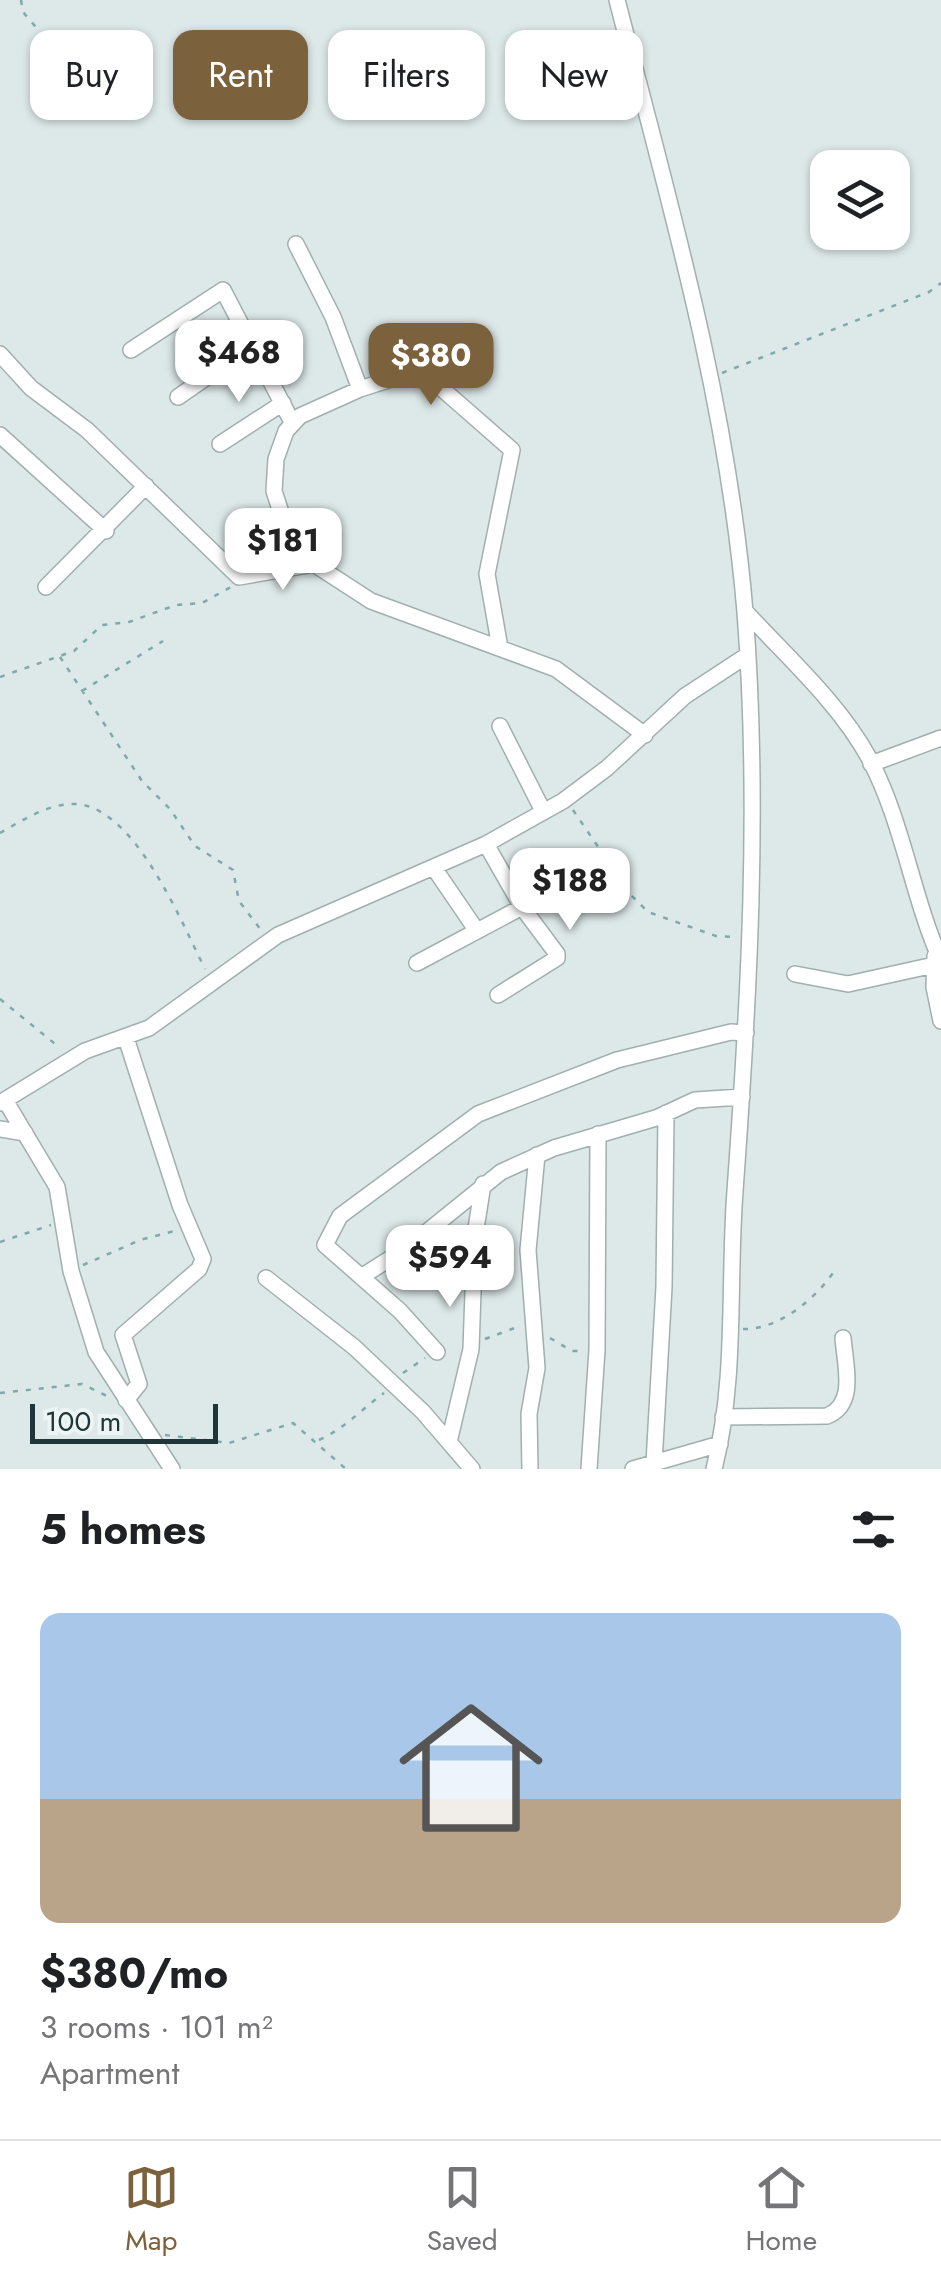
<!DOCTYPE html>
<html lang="en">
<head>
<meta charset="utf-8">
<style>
  body { margin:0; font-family:Jost,sans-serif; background:#f2f2f2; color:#202124; height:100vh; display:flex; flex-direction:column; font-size:38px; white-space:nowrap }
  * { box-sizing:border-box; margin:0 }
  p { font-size:32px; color:#757577 }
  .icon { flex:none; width:55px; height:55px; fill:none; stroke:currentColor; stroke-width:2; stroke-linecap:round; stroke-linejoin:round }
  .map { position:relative; height:1469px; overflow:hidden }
  .details { display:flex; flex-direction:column; background:#fff; flex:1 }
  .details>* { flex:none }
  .hud { position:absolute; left:30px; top:30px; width:882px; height:90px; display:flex; gap:20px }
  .buttons { position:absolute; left:810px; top:150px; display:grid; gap:20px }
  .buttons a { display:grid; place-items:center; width:100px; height:100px; border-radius:20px; background:#fff; box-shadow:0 2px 8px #0004; font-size:50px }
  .scale { position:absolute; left:30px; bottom:25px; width:188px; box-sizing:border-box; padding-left:10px; border:5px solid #203537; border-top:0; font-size:28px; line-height:35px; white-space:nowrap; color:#203537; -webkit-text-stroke:8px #edf5f4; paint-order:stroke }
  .price { position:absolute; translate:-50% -85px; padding:0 22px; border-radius:20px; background:#fff; color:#222; font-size:32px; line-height:65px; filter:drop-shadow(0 2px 5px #0008) }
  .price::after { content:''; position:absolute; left:50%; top:60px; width:30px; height:22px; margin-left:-15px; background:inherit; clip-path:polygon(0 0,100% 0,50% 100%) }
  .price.selected { background:#7b623c; color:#fff }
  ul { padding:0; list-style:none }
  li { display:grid; align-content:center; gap:20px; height:530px; padding:0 40px }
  li span { display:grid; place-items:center; height:310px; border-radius:20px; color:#555 }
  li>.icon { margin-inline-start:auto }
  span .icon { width:180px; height:180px; fill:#fffc; stroke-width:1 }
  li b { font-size:42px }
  h2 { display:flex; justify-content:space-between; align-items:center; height:120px; padding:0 40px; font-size:42px }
  .chip { padding:0 35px; border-radius:20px; background:#fff; box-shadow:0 2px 8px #0004; font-size:35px; line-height:90px }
  .chip.selected { background:#7b623c; color:#fff }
  .menu { display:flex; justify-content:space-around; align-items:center; height:140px; border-top:2px solid #e0e0e0; background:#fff; font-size:28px; color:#757577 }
  .menu a { display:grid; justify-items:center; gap:5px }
  .menu .selected { color:#7b623c }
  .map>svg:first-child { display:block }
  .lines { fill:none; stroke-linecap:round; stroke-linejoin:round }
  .minor-casing { stroke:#a1afaf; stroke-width:18 }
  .path { stroke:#7fa9ab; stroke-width:2.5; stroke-dasharray:5 8; stroke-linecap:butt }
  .minor { stroke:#fff; stroke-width:15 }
</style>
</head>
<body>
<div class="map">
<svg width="941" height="1469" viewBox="0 0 941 1469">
  <rect width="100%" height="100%" fill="#dde8e8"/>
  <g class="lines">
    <defs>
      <path id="minor" d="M617,0C669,201 728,404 745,612C760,806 749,998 735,1191C728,1284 737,1378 714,1469
        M296,244L333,317L360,389
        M131,350L223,290L292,422
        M0,354L31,388L87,430L239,577L314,564L371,601L556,669L645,735
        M178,397L253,345
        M0,435L106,531
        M220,444L283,403
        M323,567L290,540L274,491L276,459L286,431L300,416L360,389L413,372L424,373L512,450L487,574L500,648
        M46,587L146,486
        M745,611C787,657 839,703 869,758C903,822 912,896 941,961
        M500,726L543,811
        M871,764L941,738
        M486,844L522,907L557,954V958L498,995
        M434,868L477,931
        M935,956L934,987L941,1021
        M417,963L522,907
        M795,974L848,984L934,965
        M5,1100L57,1187L71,1271L96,1352L172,1469
        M0,1103L85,1051L149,1028L278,935L486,844L563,801L607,768L685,696L746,656
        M0,1129L25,1133
        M361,1277L408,1247L501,1172L554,1148L656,1118L695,1100L742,1097
        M266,1278L354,1347L423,1412L472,1469
        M437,1352L400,1311L325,1245L340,1216L478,1114L617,1060L731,1032L746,1033
        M126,1400L139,1384L123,1335L199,1269L203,1259L180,1205L126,1038
        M723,1417L827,1416C857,1404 845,1365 843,1338
        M449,1442L471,1349L475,1235L483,1184
        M654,1463L664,1287L666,1113
        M530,1469L529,1414L537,1368L528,1250L537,1155
        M589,1469L597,1350L598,1134
        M633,1469L720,1444"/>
    </defs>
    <use href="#minor" class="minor-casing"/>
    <path class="path" d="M21,0L23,12L40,32
      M722,373L929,292L941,283
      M60,657L142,781L170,809L195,846L233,870L239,901L261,930
      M0,677L74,651L102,625L129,622L176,605L202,603L231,587
      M82,691L163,641
      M573,810L631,895L648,912L716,936L738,937
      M0,833C21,821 46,805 71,804C133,801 181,922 205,969
      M0,999L60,1048
      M0,1242L51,1225
      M83,1265L140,1240L178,1230
      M743,1329C778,1330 816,1299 835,1270
      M550,1338L572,1351H583
      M485,1339L520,1326
      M403,1373L425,1358
      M0,1393L82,1384L109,1397
      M165,1435L229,1443L293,1423L346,1469
      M319,1440C344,1429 362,1409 384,1393"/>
    <use href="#minor" class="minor"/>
  </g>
</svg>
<div class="buttons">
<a><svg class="icon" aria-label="layers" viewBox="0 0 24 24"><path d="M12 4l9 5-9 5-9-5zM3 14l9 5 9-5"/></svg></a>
</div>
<div class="scale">100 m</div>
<b class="price" style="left:239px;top:405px">$468</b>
<b class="price selected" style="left:431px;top:408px">$380</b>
<b class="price" style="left:283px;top:593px">$181</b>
<b class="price" style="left:570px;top:933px">$188</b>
<b class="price" style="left:450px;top:1310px">$594</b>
<div class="hud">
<a class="chip">Buy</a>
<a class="chip selected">Rent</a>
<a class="chip">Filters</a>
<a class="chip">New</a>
</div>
</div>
<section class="details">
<h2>5 homes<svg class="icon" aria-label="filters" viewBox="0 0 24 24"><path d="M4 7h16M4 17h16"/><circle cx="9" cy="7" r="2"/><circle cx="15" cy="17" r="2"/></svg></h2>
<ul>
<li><span style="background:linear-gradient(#a9c7e8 60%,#b9a48a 0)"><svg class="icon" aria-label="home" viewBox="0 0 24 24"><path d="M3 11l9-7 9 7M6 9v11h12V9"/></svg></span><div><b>$380/mo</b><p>3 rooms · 101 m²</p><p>Apartment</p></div></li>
</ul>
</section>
<nav class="menu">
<a class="selected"><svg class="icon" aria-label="map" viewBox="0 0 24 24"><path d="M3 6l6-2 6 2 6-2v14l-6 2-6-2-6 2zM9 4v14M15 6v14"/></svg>Map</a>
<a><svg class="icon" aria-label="saved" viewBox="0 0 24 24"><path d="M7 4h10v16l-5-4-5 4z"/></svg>Saved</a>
<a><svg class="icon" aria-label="home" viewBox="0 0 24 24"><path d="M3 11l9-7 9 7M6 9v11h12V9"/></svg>Home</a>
</nav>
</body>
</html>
